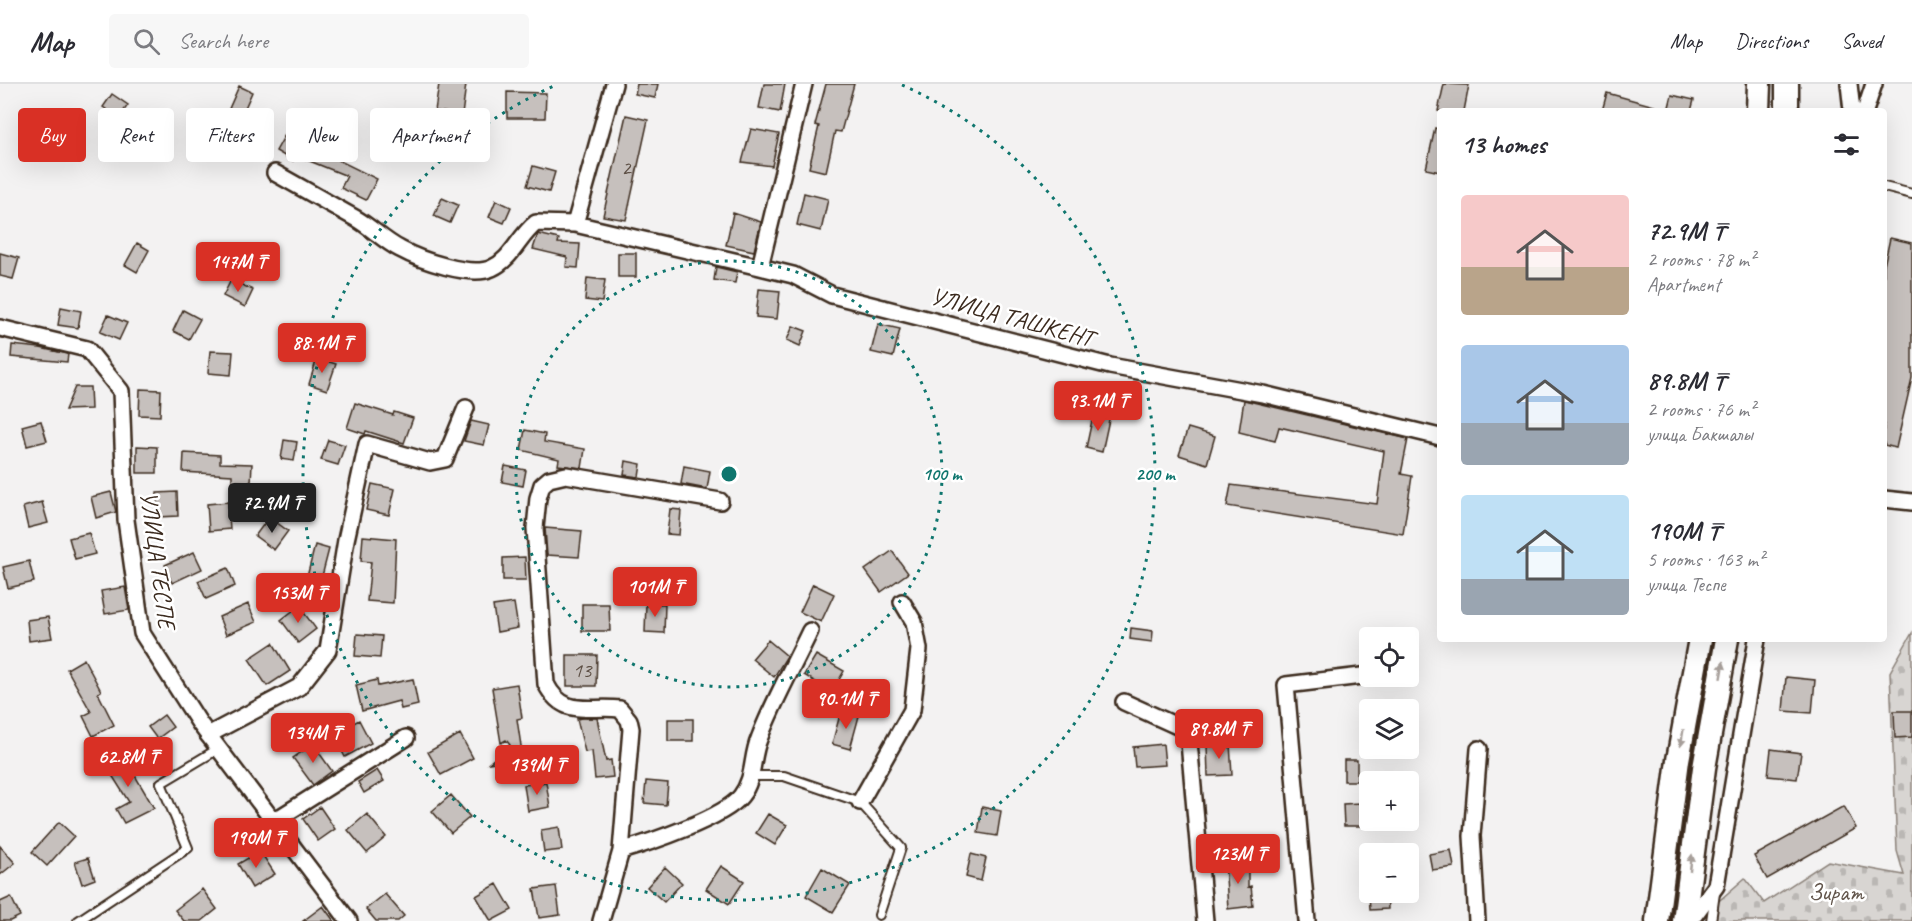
<!DOCTYPE html>
<html lang="en">
<head>
<meta charset="utf-8">
<style>
  body { margin:0; font-family:Caveat,sans-serif; background:#f7f7f7; color:#2b2b33; height:100vh; display:flex; flex-direction:column; font-size:22px; white-space:nowrap }
  * { box-sizing:border-box; margin:0 }
  p { font-size:20px; color:#7c7c81 }
  .icon { flex:none; width:33px; height:33px; fill:none; stroke:currentColor; stroke-width:2; stroke-linecap:round; stroke-linejoin:round }
  .map { position:relative; flex:1; overflow:hidden }
  .details { position:absolute; left:1437px; top:24px; width:450px; height:534px; display:flex; flex-direction:column; background:#fff; border-radius:6px; box-shadow:0 6px 24px #0002 }
  .details>* { flex:none }
  .banner { position:absolute; left:18px; top:24px; width:570px; height:54px; display:flex; gap:12px }
  .tools { position:absolute; left:1359px; top:543px; display:grid; gap:12px }
  .tools a { display:grid; place-items:center; width:60px; height:60px; border-radius:6px; background:#fff; box-shadow:0 6px 24px #0002; font-size:30px }
  .price { position:absolute; translate:-50% -51px; padding:0 14px; border-radius:6px; background:#d93025; color:#fff; font-size:20px; line-height:39px; filter:drop-shadow(0 2px 3px #0008) }
  .price::after { content:''; position:absolute; left:50%; top:36px; width:18px; height:14px; margin-left:-9px; background:inherit; clip-path:polygon(0 0,100% 0,50% 100%) }
  .price.active { background:#222; color:#fff }
  ul { padding:0; list-style:none }
  li { display:flex; align-items:center; gap:18px; height:150px; padding:0 24px }
  li span { display:grid; place-items:center; flex:none; width:168px; height:120px; border-radius:6px; color:#555 }
  li>.icon { margin-inline-start:auto }
  span .icon { width:72px; height:72px; fill:#fffc; stroke-width:1 }
  li b { font-size:26px }
  h2 { display:flex; justify-content:space-between; align-items:center; height:72px; padding:0 24px; font-size:26px }
  .pill { padding:0 21px; border-radius:6px; background:#fff; box-shadow:0 6px 24px #0002; font-size:21px; line-height:54px }
  .pill.active { background:#d93025; color:#fff }
  header { display:flex; align-items:center; gap:36px; box-sizing:border-box; height:84px; padding:0 30px; background:#fff; border-bottom:2px solid #e1e1e2 }
  header strong { font-size:28px }
  nav { display:flex; gap:33px; margin-inline-start:auto; font-size:21px }
  .search { width:420px; height:54px; background:#f7f7f7; display:flex; align-items:center; gap:15px; box-sizing:border-box; padding:0 21px; border-radius:6px; color:#7c7c81; font-size:22px }
  .map>svg:first-child { display:block }
  .cemetery { fill:url(#cemetery-stones); stroke:#8a8078; stroke-width:1.5 }
  .building { fill:#c6c0bd; stroke:#3b2a1e; stroke-width:1.5 }
  .lines { fill:none; stroke-linecap:round; stroke-linejoin:round }
  .lane-casing { stroke:#3b2a1e; stroke-width:12 }
  .street-casing { stroke:#3b2a1e; stroke-width:20 }
  .primary-casing { stroke:#3b2a1e; stroke-width:27 }
  .lane { stroke:#fff; stroke-width:8 }
  .street { stroke:#fff; stroke-width:15 }
  .primary { stroke:#fff; stroke-width:22 }
  .oneway { fill:#a79f9a }
  .ring { fill:none; stroke:#0f766e; stroke-width:3; stroke-dasharray:3 6 }
  .labels { text-anchor:middle; dominant-baseline:central; stroke-width:5; stroke-linejoin:round; paint-order:stroke }
  .number-label { font-size:21px; fill:#5e5046 }
  .street-label { font-size:24px; fill:#3b2a1e; stroke:#fff }
  .park-label { font-size:24px; fill:#62554b; stroke:#fff }
  .centre { fill:#0f766e; stroke:#fff; stroke-width:3 }
  .ring-label { font-size:18px; text-anchor:middle; font-weight:bold; fill:#0f766e; stroke:#fff; stroke-width:5; stroke-linejoin:round; paint-order:stroke }
</style>
</head>
<body>
<header>
<strong>Map</strong>
<div class="search"><svg class="icon" aria-label="search" viewBox="0 0 24 24"><circle cx="10" cy="10" r="6"/><path d="M15 15l6 6"/></svg>Search here</div>
<nav><a>Map</a><a>Directions</a><a>Saved</a></nav>
</header>
<div class="map">
<svg width="1912" height="837" viewBox="0 0 1912 837">
  <defs>
    <pattern id="cemetery-stones" width="16" height="16" patternUnits="userSpaceOnUse" patternTransform="scale(1.5)"><rect width="16" height="16" fill="#d8d5d2"/><path d="M2 7V4a2 2 0 0 1 4 0v3zM10 15v-3a2 2 0 0 1 4 0v3z" fill="#bab7b4"/></pattern>
  </defs>
  <rect width="100%" height="100%" fill="#f3f2f2"/>
  <filter id="ink" filterUnits="userSpaceOnUse"><feTurbulence type="fractalNoise" baseFrequency=".0167" numOctaves="2"/><feDisplacementMap in="SourceGraphic" scale="12" xChannelSelector="R" yChannelSelector="G"/><feConvolveMatrix kernelMatrix="1 2 1 2 8 2 1 2 1" color-interpolation-filters="sRGB"/></filter>
  <g filter="url(#ink)">
    <path class="cemetery" d="M1912,549V837H1710L1712,823L1745,794L1764,819L1828,777L1904,791L1897,767L1890,588Z"/>
    <path class="building" d="M439,0H466L462,31L435,27Z
      M637,0H658L655,14L635,10Z
      M764,0H785L780,28L759,24Z
      M826,0H854L841,48L835,47L826,88L809,84L819,42L815,41Z
      M1444,0L1469,1L1464,27H1438Z
      M239,2L252,8L241,33L228,27Z
      M507,8L546,9L545,34H507Z
      M1607,9L1658,23V27H1602Z
      M112,10L128,21L119,34L103,23Z
      M1672,11L1694,16L1691,27H1668Z
      M626,31L648,36L626,136L603,132Z
      M1435,44L1440,45V88L1426,85Z
      M751,45L779,50L772,82L742,78Z
      M286,49L316,67L322,52L345,62L338,76L377,95L366,116L341,104L347,92L297,72L293,77L276,67Z
      M533,82L555,88L549,108L527,102Z
      M804,109L828,115L821,147L797,141Z
      M442,114L458,121L450,139L434,132Z
      M496,116L511,123L504,139L489,133Z
      M733,129L761,138L754,167L726,161Z
      M538,150L559,155L558,159L580,160L578,184L566,183L567,173L533,165Z
      M1890,154L1912,159V294L1896,364L1884,361V182Z
      M137,159L149,166L137,188L125,181Z
      M0,169L19,174L13,195L0,192Z
      M618,169H636V193H618Z
      M716,183L737,188L735,199L714,196Z
      M587,194L605,196L602,218L585,216Z
      M231,196L253,206L245,223L223,212Z
      M759,205L780,207L777,235L756,233Z
      M61,223L81,227L78,244L58,241Z
      M183,226L200,235L189,255L173,247Z
      M108,231L127,239L119,256L100,248Z
      M878,240L900,245L893,273L871,268Z
      M793,242L806,247L800,262L787,256Z
      M12,261L40,264L68,270L67,278L11,273Z
      M210,267L233,268L231,291L208,289Z
      M317,274L336,280L327,306L309,300Z
      M75,303H90L91,325L65,326Z
      M140,305L161,306L160,332L139,331Z
      M1244,316L1408,355L1401,390L1412,392L1403,450L1227,422L1231,401L1377,420L1384,367L1279,343L1275,357L1239,348Z
      M355,319L393,331L394,328L413,334L404,359L366,347L365,350L347,344Z
      M1094,327L1110,331L1102,368L1086,364Z
      M41,337L47,357L27,362L22,342Z
      M471,337L489,341L484,361L464,357Z
      M1188,344L1215,352L1207,380L1179,371Z
      M525,346L545,350L544,358L585,365L582,384L558,381L559,375L521,366Z
      M284,356L297,358L294,377L281,375Z
      M328,356L345,361L338,381L321,376Z
      M137,362L157,363V389H137Z
      M184,369L220,371V379L252,380L251,398L232,397V391L183,388Z
      M626,377L641,380L639,393L624,391Z
      M505,382L526,386L523,402L502,398Z
      M684,382L710,387L707,405L681,400Z
      M372,400L395,405L389,431L366,426Z
      M111,408L116,428L96,434L91,413Z
      M177,408L178,432L158,433L157,409Z
      M42,418L48,439L28,444L23,423Z
      M228,418L230,445L209,447L207,420Z
      M670,425L681,426L679,451L667,450Z
      M269,433L288,447L274,466L255,452Z
      M545,444L582,447L579,473L547,471Z
      M89,449L95,470L75,475L69,454Z
      M363,452L396,455L393,519L367,517L371,478L361,477Z
      M315,461L329,465L321,496L307,493Z
      M892,467L908,489L881,508L865,486Z
      M194,468L202,485L172,499L165,481Z
      M525,473L526,496H503V474Z
      M29,477L34,498L8,504L3,483Z
      M228,484L235,502L206,515L198,497Z
      M813,500L834,510L821,538L800,528Z
      M125,503L129,526L105,530L101,507Z
      M514,519L518,544L497,548L493,522Z
      M646,519L665,520L664,549L645,548Z
      M248,520L256,538L226,551L219,533Z
      M582,520H609L610,547H582Z
      M299,522L316,545L298,559L281,536Z
      M48,533L52,554L29,557L27,536Z
      M1131,544L1153,547L1152,558L1130,555Z
      M357,550L382,552L380,574L355,572Z
      M768,556L787,572L774,593L752,575Z
      M273,559L290,587L267,602L249,575Z
      M567,571H597L596,602H567Z
      M816,571L844,587L832,608L804,591Z
      M84,575L101,607L98,609L114,641L93,652L83,632L91,628L67,585Z
      M1786,593L1815,596L1812,629L1783,627Z
      M413,595L418,621L401,625L399,617L362,627L356,601L377,596L378,602Z
      M517,600L522,634L517,635L524,682L519,674L489,679L510,661L506,656L501,659L492,604Z
      M841,627L859,632L850,665L832,660Z
      M1894,627H1912V653L1895,654Z
      M164,631L173,643L157,655L148,643Z
      M583,634H597L606,677L611,676L613,693L595,695L592,667L585,668L577,635Z
      M668,635H693V657H668Z
      M359,636L371,659L345,673L333,650Z
      M460,650L473,674L441,691L428,668Z
      M313,660L332,687L313,701L293,674Z
      M1163,660L1165,681L1135,683L1133,663Z
      M1230,660L1232,691L1208,692L1207,661Z
      M1771,665L1801,669L1797,695L1768,692Z
      M120,666L154,724L124,739L116,725L129,718L103,677Z
      M1344,676H1357V697H1344Z
      M377,686L384,697L364,709L358,698Z
      M646,697L668,699L666,721L644,719Z
      M546,698L550,723L528,727L524,701Z
      M451,711L470,733L451,749L432,727Z
      M1360,719L1361,742H1344L1343,720Z
      M1844,722L1856,744L1767,795L1754,772Z
      M320,723L335,745L318,757L303,735Z
      M982,723L1001,727L997,752L978,749Z
      M367,730L386,753L367,769L348,746Z
      M768,730L787,741L775,761L756,749Z
      M59,738L74,752L47,782L32,768Z
      M559,743L562,766L544,768L541,746Z
      M0,762L15,779L0,791Z
      M1451,766L1454,783L1432,786L1429,770Z
      M260,767L275,790L252,804L238,780Z
      M971,770L986,774L981,797L966,793Z
      M88,774L95,795L82,800L75,778Z
      M1225,777L1248,778V803L1251,802L1253,822L1228,825Z
      M721,782L744,797L729,820L706,805Z
      M665,783L682,799L664,818L647,803Z
      M822,784L850,801L833,828L806,812Z
      M497,800L512,826L491,837L476,812Z
      M556,802L560,831L539,834L534,805Z
      M202,805L217,825L202,837H184L175,826Z
      M1387,808L1388,825L1370,826L1369,809Z
      M385,810L404,832L398,837H376L366,825Z
      M11,813L20,832L10,837H0V818Z
      M323,822L334,837H303Z"/>
    <g class="lines">
      <defs>
        <path id="lane" d="M1884,103L1912,110
          M752,692H784L860,718L901,764L879,831
          M78,837L188,764L161,699L218,665
          M1711,837L1715,809"/>
        <path id="street" d="M804,0L760,183L793,191L832,211L1110,282L1263,310L1440,353
          M1849,0L1852,27
          M1865,27L1874,0
          M275,89C302,104 328,119 355,134C371,143 384,157 400,165C420,176 471,194 492,184C512,175 519,152 536,139L575,140L760,183
          M575,140L614,0
          M0,244L87,265L121,307L126,436L142,549L200,640L349,837
          M1884,415L1912,418
          M1124,618L1188,647L1205,837
          M208,651L299,603L328,566L346,456L367,360L430,378L445,375L466,324
          M860,718L912,626L919,565L914,538L902,518
          M274,737L406,654
          M621,767C648,759 724,734 741,712C755,694 751,674 759,655C773,618 793,583 810,547
          M601,837L621,767L631,645L629,636L620,625C589,621 564,635 546,600L535,444L538,414L542,401L549,395L566,391L720,417
          M1307,837L1286,601L1370,591
          M1477,837L1472,752L1479,665
          M1690,837L1716,802L1757,555"/>
        <path id="primary" d="M1787,0V27
          M1758,27L1759,0
          M1657,837L1678,676L1700,555
          M1684,837L1704,684L1727,555"/>
      </defs>
      <use href="#lane" class="lane-casing"/>
      <use href="#street" class="street-casing"/>
      <use href="#primary" class="primary-casing"/>
      <use href="#lane" class="lane"/>
      <use href="#street" class="street"/>
      <use href="#primary" class="primary"/>
    </g>
    <defs><path id="oneway-solid" d="M-6-.8H1V-3.2L6.5 0L1 3.2V.8H-6Z" transform="scale(1.5)"/></defs>
    <g class="oneway">
      <use href="#oneway-solid" transform="translate(1722 586) rotate(-80)"/>
      <use href="#oneway-solid" transform="translate(1682 654) rotate(100)"/>
      <use href="#oneway-solid" transform="translate(1691 779) rotate(-83)"/>
    </g>
  </g>
  <g class="ring">
    <circle cx="729" cy="390" r="213"/>
    <path d="M902 1A426 426 0 1 1 556 1"/>
  </g>
  <g class="labels">
    <g class="number-label">
      <text x="626" y="84">2</text>
      <text x="582" y="586">13</text>
    </g>
    <g class="street-label">
      <text transform="translate(1012 233) rotate(15)">УЛИЦА ТАШКЕНТ</text>
      <text transform="translate(158 476) rotate(82)">УЛИЦА ТЕСПЕ</text>
    </g>
    <g class="park-label">
      <text x="1836" y="808">Зират</text>
    </g>
  </g>
  <circle cx="729" cy="390" r="9" class="centre"/>
  <g class="ring-label">
    <text x="942" y="396">100 m</text>
    <text x="1155" y="396">200 m</text>
  </g>
</svg>
<div class="tools">
<a><svg class="icon" aria-label="locate" viewBox="0 0 24 24"><circle cx="12" cy="12" r="6"/><path d="M12 2v4M12 18v4M2 12h4M18 12h4"/></svg></a>
<a><svg class="icon" aria-label="layers" viewBox="0 0 24 24"><path d="M12 4l9 5-9 5-9-5zM3 14l9 5 9-5"/></svg></a>
<a>+</a>
<a>−</a>
</div>
<b class="price" style="left:238px;top:209px">147M ₸</b>
<b class="price" style="left:322px;top:290px">88.1M ₸</b>
<b class="price" style="left:1098px;top:348px">93.1M ₸</b>
<b class="price active" style="left:272px;top:450px">72.9M ₸</b>
<b class="price" style="left:655px;top:534px">101M ₸</b>
<b class="price" style="left:298px;top:540px">153M ₸</b>
<b class="price" style="left:846px;top:646px">90.1M ₸</b>
<b class="price" style="left:1219px;top:676px">89.8M ₸</b>
<b class="price" style="left:313px;top:680px">134M ₸</b>
<b class="price" style="left:128px;top:704px">62.8M ₸</b>
<b class="price" style="left:537px;top:712px">139M ₸</b>
<b class="price" style="left:256px;top:785px">190M ₸</b>
<b class="price" style="left:1238px;top:801px">123M ₸</b>
<div class="banner">
<a class="pill active">Buy</a>
<a class="pill">Rent</a>
<a class="pill">Filters</a>
<a class="pill">New</a>
<a class="pill">Apartment</a>
</div>
<section class="details">
<h2>13 homes<svg class="icon" aria-label="filters" viewBox="0 0 24 24"><path d="M4 7h16M4 17h16"/><circle cx="9" cy="7" r="2"/><circle cx="15" cy="17" r="2"/></svg></h2>
<ul>
<li><span style="background:linear-gradient(#f6c9c9 60%,#b9a48a 0)"><svg class="icon" aria-label="home" viewBox="0 0 24 24"><path d="M3 11l9-7 9 7M6 9v11h12V9"/></svg></span><div><b>72.9M ₸</b><p>2 rooms · 78 m²</p><p>Apartment</p></div></li>
<li><span style="background:linear-gradient(#a9c7e8 65%,#9aa5b1 0)"><svg class="icon" aria-label="home" viewBox="0 0 24 24"><path d="M3 11l9-7 9 7M6 9v11h12V9"/></svg></span><div><b>89.8M ₸</b><p>2 rooms · 76 m²</p><p>улица Бакшалы</p></div></li>
<li><span style="background:linear-gradient(#bfe0f5 70%,#9aa5b1 0)"><svg class="icon" aria-label="home" viewBox="0 0 24 24"><path d="M3 11l9-7 9 7M6 9v11h12V9"/></svg></span><div><b>190M ₸</b><p>5 rooms · 163 m²</p><p>улица Теспе</p></div></li>
</ul>
</section>
</div>
</body>
</html>
